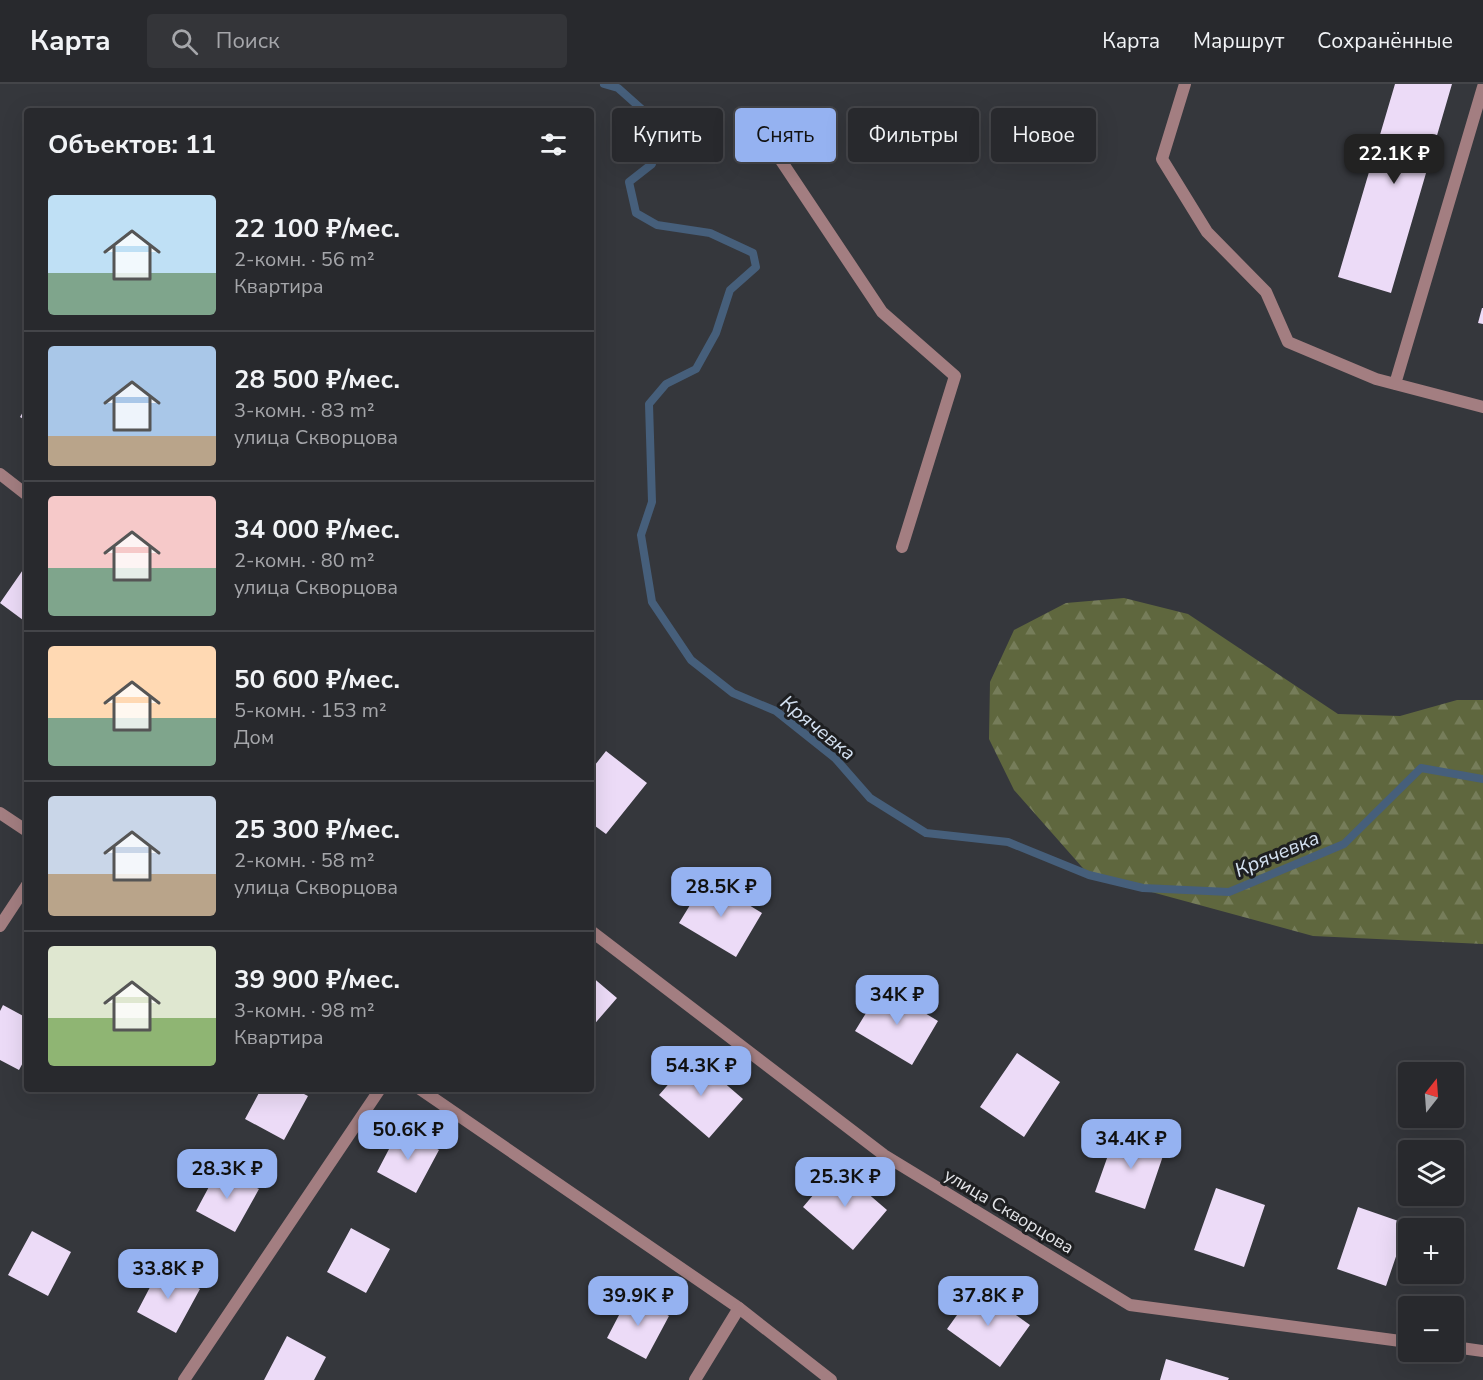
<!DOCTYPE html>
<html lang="ru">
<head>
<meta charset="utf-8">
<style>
  body { margin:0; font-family:"Nunito Sans",sans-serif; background:#343539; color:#f1f3f6; height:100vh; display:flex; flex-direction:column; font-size:22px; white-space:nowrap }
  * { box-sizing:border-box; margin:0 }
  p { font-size:20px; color:#a5a6aa }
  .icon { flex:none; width:33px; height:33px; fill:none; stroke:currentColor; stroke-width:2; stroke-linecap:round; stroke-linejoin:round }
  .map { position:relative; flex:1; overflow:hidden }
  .sheet { position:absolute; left:24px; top:24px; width:570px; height:984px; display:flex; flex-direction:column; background:#28292d; border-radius:6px; box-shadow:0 6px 24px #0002,0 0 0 2px #444549 }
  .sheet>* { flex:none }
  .guide { position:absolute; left:612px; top:24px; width:570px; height:54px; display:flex; gap:12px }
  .needle { width:39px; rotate:17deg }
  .tools { position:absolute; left:1398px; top:978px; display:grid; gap:12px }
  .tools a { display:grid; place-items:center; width:66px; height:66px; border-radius:6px; background:#28292d; box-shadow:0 6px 24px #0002,0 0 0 2px #444549; font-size:30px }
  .price { position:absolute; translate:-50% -51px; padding:0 14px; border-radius:12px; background:#95b2f1; color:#111; font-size:20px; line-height:39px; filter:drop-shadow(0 2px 3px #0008) }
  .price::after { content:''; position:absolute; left:50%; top:36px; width:18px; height:14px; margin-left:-9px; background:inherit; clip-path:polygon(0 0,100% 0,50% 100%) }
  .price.on { background:#222; color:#fff }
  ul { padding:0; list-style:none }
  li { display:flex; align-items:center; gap:18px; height:150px; padding:0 24px }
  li+li { border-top:2px solid #444549 }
  li span { display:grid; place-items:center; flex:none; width:168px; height:120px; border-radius:6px; color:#555 }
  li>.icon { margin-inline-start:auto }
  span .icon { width:72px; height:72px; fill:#fffc; stroke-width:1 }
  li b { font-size:26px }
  h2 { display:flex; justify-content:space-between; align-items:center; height:72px; padding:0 24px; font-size:26px }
  .chip { padding:0 21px; border-radius:6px; background:#28292d; box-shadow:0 6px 24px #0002,0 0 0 2px #444549; font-size:21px; line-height:54px }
  .chip.on { background:#95b2f1; color:#111 }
  header { display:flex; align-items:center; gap:36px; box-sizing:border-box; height:84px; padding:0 30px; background:#28292d; border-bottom:2px solid #444549 }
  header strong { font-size:28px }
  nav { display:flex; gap:33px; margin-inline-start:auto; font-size:21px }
  .search { width:420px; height:54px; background:#343539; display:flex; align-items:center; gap:15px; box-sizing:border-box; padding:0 21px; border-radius:6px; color:#a5a6aa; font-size:22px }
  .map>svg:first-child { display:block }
  .forest { fill:url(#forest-firs) }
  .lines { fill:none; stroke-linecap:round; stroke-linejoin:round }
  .stream { stroke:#465f7b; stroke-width:8 }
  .building { fill:#ecdbf7 }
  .service { stroke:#a37e81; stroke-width:12 }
  .minor { stroke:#a37e81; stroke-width:12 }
  .labels { text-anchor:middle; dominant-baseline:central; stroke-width:6; stroke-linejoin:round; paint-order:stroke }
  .street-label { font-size:18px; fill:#e4e5e9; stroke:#1e1f21 }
  .water-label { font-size:20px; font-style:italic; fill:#d4e1f1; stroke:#1e1f21 }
</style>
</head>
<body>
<header>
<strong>Карта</strong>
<div class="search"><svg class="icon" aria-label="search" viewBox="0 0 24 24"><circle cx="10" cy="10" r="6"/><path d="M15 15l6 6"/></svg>Поиск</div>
<nav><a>Карта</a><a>Маршрут</a><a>Сохранённые</a></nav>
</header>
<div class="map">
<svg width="1483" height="1296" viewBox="0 0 1483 1296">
  <defs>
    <pattern id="forest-firs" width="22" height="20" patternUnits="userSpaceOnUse" patternTransform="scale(1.5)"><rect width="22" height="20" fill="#5f673e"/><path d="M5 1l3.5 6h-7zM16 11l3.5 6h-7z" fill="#767d5a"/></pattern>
  </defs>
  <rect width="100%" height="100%" fill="#35373c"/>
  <path class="forest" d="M1124,514L1188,530L1338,630L1400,632L1457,616H1483V860L1313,852L1089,791L1014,706L989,655L990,598L1014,546L1066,519Z"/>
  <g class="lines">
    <path class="stream" d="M604,0L618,4L655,37L652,80L629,98L636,129L657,141L710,149L753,169L756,183L730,206L716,249L696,285L666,300L649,320L652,418L641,451L652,518L691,576L733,609L776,627L835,674L870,714L926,749L1008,758L1089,791L1143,804L1229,808L1344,760L1421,684L1483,695"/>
  </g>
  <path class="building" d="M1395,0H1452L1391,209L1338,193Z
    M1482,224H1483V240L1478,239Z
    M27,321V337L20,333Z
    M27,480V539L0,519Z
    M606,667L647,699L606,750L591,739V686Z
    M706,795L762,829L736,873L679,839Z
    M591,892L617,914L591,944Z
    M882,903L938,937L912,981L855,947Z
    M3,921L27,934V971L19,986L0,976V927Z
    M1017,969L1060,998L1024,1053L980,1023Z
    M693,972L743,1015L709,1054L659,1011Z
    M261,1005H294L308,1012L284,1056L245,1035Z
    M400,1044L439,1066L416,1109L377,1088Z
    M1117,1046L1166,1063L1145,1125L1095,1108Z
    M837,1083L887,1126L853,1166L803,1123Z
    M219,1084L259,1105L235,1148L196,1127Z
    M1216,1104L1265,1121L1244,1183L1194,1166Z
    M1358,1123L1407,1140L1386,1202L1337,1185Z
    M351,1144L390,1165L366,1209L327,1188Z
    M32,1147L71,1168L48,1212L8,1191Z
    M160,1184L200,1205L176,1249L137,1228Z
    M977,1203L1030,1241L1000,1283L947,1245Z
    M630,1210L669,1232L646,1275L607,1254Z
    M287,1252L326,1273L314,1296H264Z
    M1166,1275L1229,1294L1228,1296H1160Z"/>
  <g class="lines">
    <path class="service" d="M1185,0L1162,75L1207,148L1266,208L1288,258L1376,295L1483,323
      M758,42L882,228L955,292L902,463
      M1395,300L1483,3
      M0,729L27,747
      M420,1005L739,1224L831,1296"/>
    <path class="minor" d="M0,390L27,411
      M0,842L27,801
      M591,847L884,1071L1130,1221L1408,1258
      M1454,1263L1483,1267
      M184,1296L380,1005
      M695,1296L739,1224"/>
  </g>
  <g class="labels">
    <g class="street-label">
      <text transform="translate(1009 1127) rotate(31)">улица Скворцова</text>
    </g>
    <g class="water-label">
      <text transform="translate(818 644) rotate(39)">Крячевка</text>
      <text transform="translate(1277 770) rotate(-23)">Крячевка</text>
    </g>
  </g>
</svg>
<div class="tools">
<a><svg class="needle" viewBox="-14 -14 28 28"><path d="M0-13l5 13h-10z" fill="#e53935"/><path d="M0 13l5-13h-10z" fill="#a5a6aa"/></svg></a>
<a><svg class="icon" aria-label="layers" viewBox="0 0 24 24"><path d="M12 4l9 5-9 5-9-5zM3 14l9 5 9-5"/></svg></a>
<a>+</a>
<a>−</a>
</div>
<b class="price on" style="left:1394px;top:101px">22.1K ₽</b>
<b class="price" style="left:721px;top:834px">28.5K ₽</b>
<b class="price" style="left:897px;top:942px">34K ₽</b>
<b class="price" style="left:701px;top:1013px">54.3K ₽</b>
<b class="price" style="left:408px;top:1077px">50.6K ₽</b>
<b class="price" style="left:1131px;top:1086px">34.4K ₽</b>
<b class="price" style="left:227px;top:1116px">28.3K ₽</b>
<b class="price" style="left:845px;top:1124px">25.3K ₽</b>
<b class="price" style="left:168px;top:1216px">33.8K ₽</b>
<b class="price" style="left:638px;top:1243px">39.9K ₽</b>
<b class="price" style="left:988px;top:1243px">37.8K ₽</b>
<div class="guide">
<a class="chip">Купить</a>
<a class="chip on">Снять</a>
<a class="chip">Фильтры</a>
<a class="chip">Новое</a>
</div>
<section class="sheet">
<h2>Объектов: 11<svg class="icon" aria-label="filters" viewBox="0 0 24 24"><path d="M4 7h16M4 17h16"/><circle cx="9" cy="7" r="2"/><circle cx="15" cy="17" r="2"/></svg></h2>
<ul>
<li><span style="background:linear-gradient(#bfe0f5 65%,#7fa58c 0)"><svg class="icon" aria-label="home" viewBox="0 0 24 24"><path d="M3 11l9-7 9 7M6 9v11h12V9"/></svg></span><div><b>22 100 ₽/мес.</b><p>2-комн. · 56 m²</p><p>Квартира</p></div></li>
<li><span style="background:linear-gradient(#a9c7e8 75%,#b9a48a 0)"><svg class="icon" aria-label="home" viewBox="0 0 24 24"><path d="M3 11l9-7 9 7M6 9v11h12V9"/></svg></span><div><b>28 500 ₽/мес.</b><p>3-комн. · 83 m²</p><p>улица Скворцова</p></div></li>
<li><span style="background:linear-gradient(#f6c9c9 60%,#7fa58c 0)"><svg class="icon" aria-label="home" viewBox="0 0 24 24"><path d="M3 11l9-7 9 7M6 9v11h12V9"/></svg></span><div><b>34 000 ₽/мес.</b><p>2-комн. · 80 m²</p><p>улица Скворцова</p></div></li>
<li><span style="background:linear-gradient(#ffd9b3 60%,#7fa58c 0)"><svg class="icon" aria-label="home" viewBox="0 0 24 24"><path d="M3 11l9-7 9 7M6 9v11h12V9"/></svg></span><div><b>50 600 ₽/мес.</b><p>5-комн. · 153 m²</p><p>Дом</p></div></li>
<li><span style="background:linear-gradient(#c9d6e8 65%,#b9a48a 0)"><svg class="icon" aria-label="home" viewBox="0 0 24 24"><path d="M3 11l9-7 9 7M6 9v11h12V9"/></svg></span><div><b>25 300 ₽/мес.</b><p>2-комн. · 58 m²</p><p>улица Скворцова</p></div></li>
<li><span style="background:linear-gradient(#dfe7d0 60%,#8fb573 0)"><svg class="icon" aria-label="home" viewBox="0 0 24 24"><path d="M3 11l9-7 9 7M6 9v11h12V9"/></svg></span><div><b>39 900 ₽/мес.</b><p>3-комн. · 98 m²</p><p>Квартира</p></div></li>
</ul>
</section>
</div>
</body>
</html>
